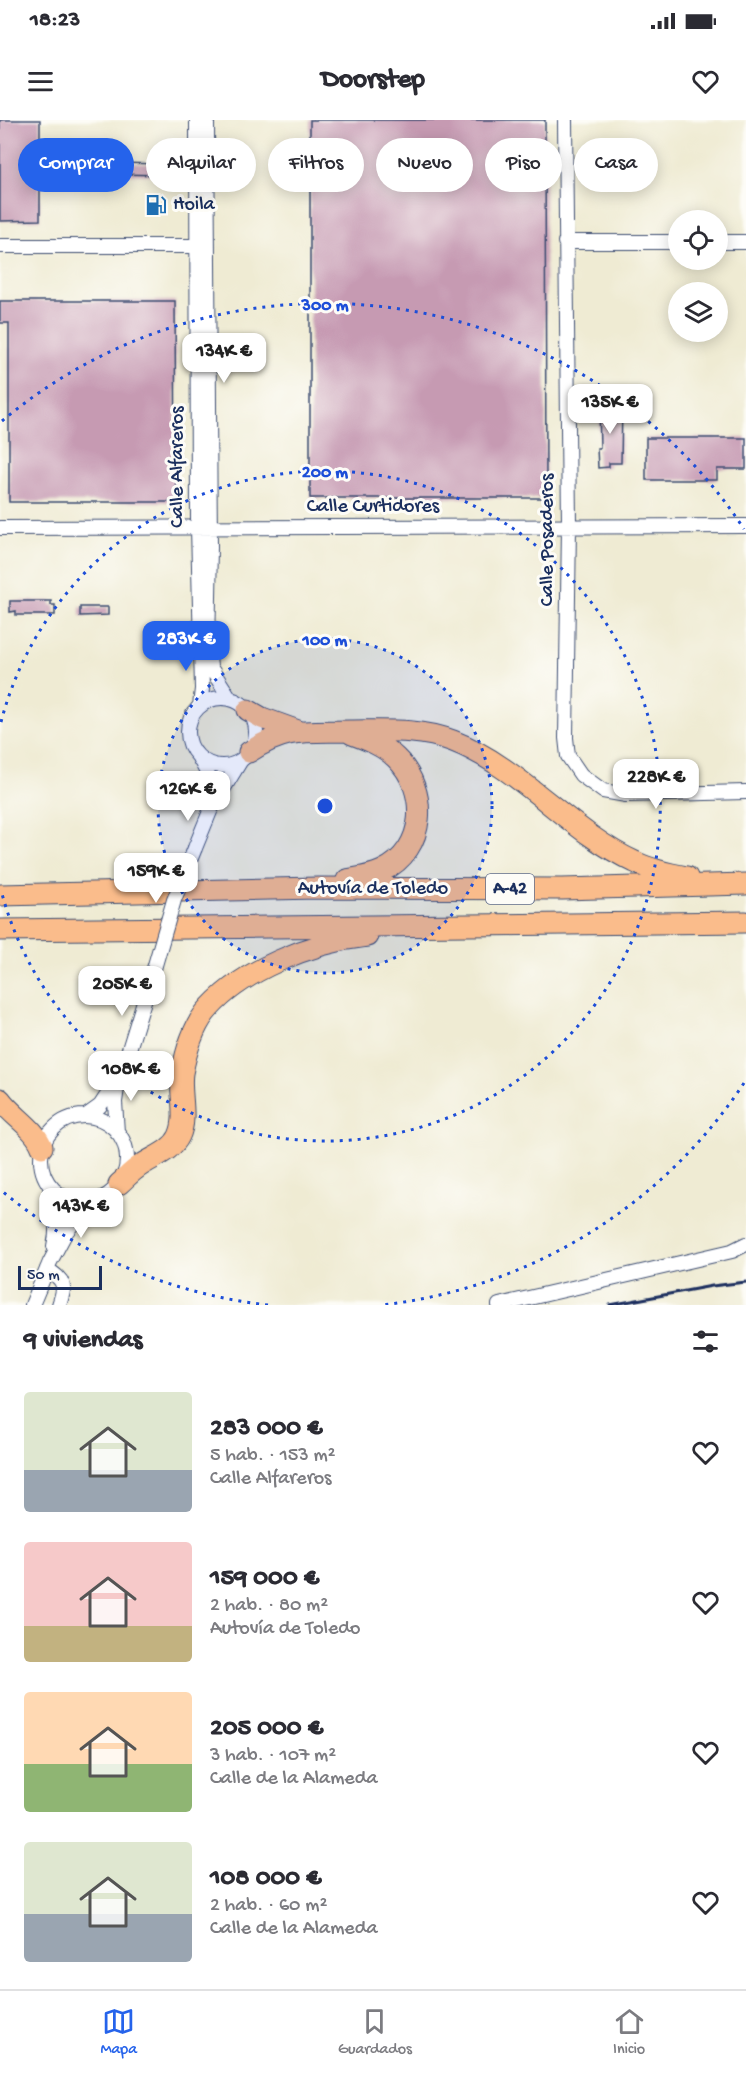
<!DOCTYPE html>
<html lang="es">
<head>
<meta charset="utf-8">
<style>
  body { margin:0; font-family:"Gochi Hand",sans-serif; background:#f2f2f3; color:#2b2b33; height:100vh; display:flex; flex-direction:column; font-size:22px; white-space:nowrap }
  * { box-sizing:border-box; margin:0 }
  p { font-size:20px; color:#7c7c81 }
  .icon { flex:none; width:33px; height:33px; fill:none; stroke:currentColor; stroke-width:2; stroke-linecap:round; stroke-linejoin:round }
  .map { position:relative; height:1185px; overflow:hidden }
  .side { display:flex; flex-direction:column; background:#fff; flex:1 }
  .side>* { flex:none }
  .banner { position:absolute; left:18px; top:18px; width:711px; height:54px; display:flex; gap:12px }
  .controls { position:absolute; left:668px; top:90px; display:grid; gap:12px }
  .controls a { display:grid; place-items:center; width:60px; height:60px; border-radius:50%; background:#fff; box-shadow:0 3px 15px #0003; font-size:30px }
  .scale { position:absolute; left:18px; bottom:15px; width:84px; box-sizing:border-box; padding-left:6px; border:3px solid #1b2f5e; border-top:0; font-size:16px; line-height:21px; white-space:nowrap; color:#1b2f5e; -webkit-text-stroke:4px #fdfcf7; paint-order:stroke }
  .price { position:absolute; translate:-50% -51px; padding:0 14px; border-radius:12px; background:#fff; color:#222; font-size:20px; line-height:39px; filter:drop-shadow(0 2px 3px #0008) }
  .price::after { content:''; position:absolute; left:50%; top:36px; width:18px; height:14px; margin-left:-9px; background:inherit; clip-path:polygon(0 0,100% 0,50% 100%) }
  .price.on { background:#2563eb; color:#fff }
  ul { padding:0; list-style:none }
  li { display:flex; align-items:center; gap:18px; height:150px; padding:0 24px }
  li span { display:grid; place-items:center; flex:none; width:168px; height:120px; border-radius:6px; color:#555 }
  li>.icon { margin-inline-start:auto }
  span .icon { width:72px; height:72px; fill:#fffc; stroke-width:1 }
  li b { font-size:26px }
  h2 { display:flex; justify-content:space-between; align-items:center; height:72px; padding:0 24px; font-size:26px }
  .pill { padding:0 21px; border-radius:27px; background:#fff; box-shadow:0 3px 15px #0003; font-size:21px; line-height:54px }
  .pill.on { background:#2563eb; color:#fff }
  .status { display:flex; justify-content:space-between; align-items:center; height:42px; padding:0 30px; background:#fff; direction:ltr }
  .status svg { height:16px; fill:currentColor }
  header { display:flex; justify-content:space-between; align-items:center; height:78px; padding:0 24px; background:#fff; font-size:27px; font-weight:700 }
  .dock { display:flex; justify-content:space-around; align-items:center; height:84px; border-top:2px solid #e1e1e2; background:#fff; font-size:16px; color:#7c7c81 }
  .dock a { display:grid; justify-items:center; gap:3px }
  .dock .on { color:#2563eb }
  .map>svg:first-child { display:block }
  .building { fill:#c69ab2 }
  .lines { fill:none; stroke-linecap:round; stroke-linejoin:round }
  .minor-casing { stroke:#3b4b70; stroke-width:16 }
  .highway-casing { stroke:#3b4b70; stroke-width:23 }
  .minor { stroke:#fff; stroke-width:14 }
  .highway { stroke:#fabc8b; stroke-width:21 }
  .rail { stroke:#1b2f5e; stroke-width:3 }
  .minor-bridge-casing { stroke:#3b4b70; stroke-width:16; stroke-linecap:butt }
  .minor-bridge { stroke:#fff; stroke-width:14 }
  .ring { fill:none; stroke:#1d4ed8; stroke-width:3; stroke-dasharray:3 6 }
  .labels { text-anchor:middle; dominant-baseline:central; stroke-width:6; stroke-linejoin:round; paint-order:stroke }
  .shield { fill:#fdfcf7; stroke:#5f6c8c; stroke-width:1.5 }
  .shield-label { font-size:18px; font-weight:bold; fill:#1b2f5e }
  .poi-label { font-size:20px; fill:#1b2f5e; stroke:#fdfcf7; text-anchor:start }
  .street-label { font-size:20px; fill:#1b2f5e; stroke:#fdfcf7 }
  .centre { fill:#1d4ed8; stroke:#fdfcf7; stroke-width:3 }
  .ring-label { font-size:18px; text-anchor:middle; font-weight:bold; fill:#1d4ed8; stroke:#fdfcf7; stroke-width:6; stroke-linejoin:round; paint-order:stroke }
</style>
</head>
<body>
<div class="status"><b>18:23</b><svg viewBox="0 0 49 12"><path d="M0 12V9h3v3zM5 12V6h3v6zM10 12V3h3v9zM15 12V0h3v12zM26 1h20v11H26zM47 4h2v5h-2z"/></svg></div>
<header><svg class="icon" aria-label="menu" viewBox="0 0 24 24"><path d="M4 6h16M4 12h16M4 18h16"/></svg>Doorstep<svg class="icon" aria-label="heart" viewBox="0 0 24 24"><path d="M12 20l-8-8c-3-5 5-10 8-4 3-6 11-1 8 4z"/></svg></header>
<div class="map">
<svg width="746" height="1185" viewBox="0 0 746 1185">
  <rect width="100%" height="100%" fill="#fdfcf7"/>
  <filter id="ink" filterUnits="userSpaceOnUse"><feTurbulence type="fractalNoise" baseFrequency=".0167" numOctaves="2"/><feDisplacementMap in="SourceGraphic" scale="12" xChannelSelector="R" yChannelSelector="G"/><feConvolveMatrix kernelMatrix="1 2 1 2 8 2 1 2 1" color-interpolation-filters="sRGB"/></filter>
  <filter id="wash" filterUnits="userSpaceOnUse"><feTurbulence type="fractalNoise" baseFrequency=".008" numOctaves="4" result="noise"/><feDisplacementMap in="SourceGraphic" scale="24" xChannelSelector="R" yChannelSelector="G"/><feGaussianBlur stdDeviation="1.35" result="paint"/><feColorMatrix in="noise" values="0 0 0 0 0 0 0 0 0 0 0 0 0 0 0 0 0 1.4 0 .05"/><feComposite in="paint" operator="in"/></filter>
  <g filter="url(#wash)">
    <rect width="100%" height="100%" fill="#efebd3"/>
    <g id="blocks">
      <path class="building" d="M0,0H40V100L0,101Z
        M310,0H545L546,378H310Z
        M115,43L165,44V55L115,54Z
        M0,181H175L176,382H9V203H0Z
        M599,284H622L621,343H609V347L598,348L597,328H600Z
        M646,318H746V349H717V360H646Z
        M10,481H51V485H55V495H16V491L10,492Z
        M80,487H108V495L80,496Z"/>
    </g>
  </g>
  <g filter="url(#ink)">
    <use href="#blocks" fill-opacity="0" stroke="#3b4b70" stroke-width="1.5"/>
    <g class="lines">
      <defs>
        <path id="minor" d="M197,0L198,407L202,569L200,586
          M207,0L210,427L208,527L210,547L230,578
          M565,0L569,406L566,618L568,636L581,655L603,671L626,675L746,672
          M565,122H678
          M717,122H746
          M0,126H205
          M0,408L746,406
          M188 612a34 34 0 1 1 68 0a34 34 0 1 1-68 0Z
          M199,638C209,654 214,668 211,687
          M195,728L211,689L241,640
          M41 1039a43 43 0 1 1 86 0a43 43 0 1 1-86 0Z
          M86,996L100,986L115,963
          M117,1012L115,982L117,968L153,852
          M50,1067C55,1087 59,1105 54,1126
          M47,1149C65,1161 66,1165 59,1185
          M32,1185L50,1142L66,1112L91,1082
          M499,1185L732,1131L746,1124"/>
        <path id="highway" d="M248,590L262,598L298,611
          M249,632C287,607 306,612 349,611C384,611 420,608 453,621C522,648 568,711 635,742C651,750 670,754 687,757
          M347,760C358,758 371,756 382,751C427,730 429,670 396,638C384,626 368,620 352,614
          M0,775L318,768L562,769L746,764
          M0,810L746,802
          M0,979C12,996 35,1008 42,1027
          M119,1064C126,1058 132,1051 140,1046C153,1037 172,1031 179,1016C188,997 179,973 182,953C186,932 192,910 205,893C240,850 313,822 367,816"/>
      </defs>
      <use href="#minor" class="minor-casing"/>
      <use href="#highway" class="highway-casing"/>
      <use href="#minor" class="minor"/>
      <use href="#highway" class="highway"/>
      <path class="rail" d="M610,1185L712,1166L746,1162"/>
      <defs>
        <path id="minor-bridge" d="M153,852L174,780L195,728"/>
      </defs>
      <use href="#minor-bridge" class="minor-bridge-casing"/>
      <use href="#minor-bridge" class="minor-bridge"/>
    </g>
  </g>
  <circle cx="325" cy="686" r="167" fill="#1d4ed8" fill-opacity=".12"/>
  <g class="ring">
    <circle cx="325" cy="686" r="167"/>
    <path d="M1 602A335 335 0 1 1 1 770"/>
    <path d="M744 963A502 502 0 0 1 382 1185M268 1185A502 502 0 0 1 2 1071M2 301A502 502 0 0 1 744 409"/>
  </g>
  <defs>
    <symbol id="fuel-bare" viewBox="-9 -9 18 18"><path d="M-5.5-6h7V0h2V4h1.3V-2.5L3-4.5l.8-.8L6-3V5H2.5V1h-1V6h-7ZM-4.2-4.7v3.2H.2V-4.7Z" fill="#1f6fb2" stroke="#fdfcf7" stroke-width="2.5" paint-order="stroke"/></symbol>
  </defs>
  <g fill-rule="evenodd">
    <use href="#fuel-bare" x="141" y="70" width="30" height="30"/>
  </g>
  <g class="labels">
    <rect class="shield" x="486" y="754" width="48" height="30" rx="4.5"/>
    <g class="shield-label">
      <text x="510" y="769">A-42</text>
    </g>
    <g class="poi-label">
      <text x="173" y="85">Hoila</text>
    </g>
    <g class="street-label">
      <text transform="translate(178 347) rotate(-90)">Calle Alfareros</text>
      <text x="373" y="387">Calle Curtidores</text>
      <text transform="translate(548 420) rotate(-90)">Calle Posaderos</text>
      <text x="373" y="769">Autovía de Toledo</text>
    </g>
  </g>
  <circle cx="325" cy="686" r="9" class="centre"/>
  <g class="ring-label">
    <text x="325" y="190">300 m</text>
    <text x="325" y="357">200 m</text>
    <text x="325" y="525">100 m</text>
  </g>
</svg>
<div class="controls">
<a><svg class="icon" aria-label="locate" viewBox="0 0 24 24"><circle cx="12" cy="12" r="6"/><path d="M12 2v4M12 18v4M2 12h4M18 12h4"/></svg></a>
<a><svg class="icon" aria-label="layers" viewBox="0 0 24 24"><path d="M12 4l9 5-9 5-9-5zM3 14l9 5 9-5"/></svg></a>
</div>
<div class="scale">50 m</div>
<b class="price" style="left:224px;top:264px">134K €</b>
<b class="price" style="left:610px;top:315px">135K €</b>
<b class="price on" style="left:186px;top:552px">283K €</b>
<b class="price" style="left:656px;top:690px">228K €</b>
<b class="price" style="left:188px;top:702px">126K €</b>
<b class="price" style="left:156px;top:784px">159K €</b>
<b class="price" style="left:122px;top:897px">205K €</b>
<b class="price" style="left:131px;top:982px">108K €</b>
<b class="price" style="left:81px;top:1119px">143K €</b>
<div class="banner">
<a class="pill on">Comprar</a>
<a class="pill">Alquilar</a>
<a class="pill">Filtros</a>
<a class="pill">Nuevo</a>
<a class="pill">Piso</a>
<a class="pill">Casa</a>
</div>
</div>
<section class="side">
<h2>9 viviendas<svg class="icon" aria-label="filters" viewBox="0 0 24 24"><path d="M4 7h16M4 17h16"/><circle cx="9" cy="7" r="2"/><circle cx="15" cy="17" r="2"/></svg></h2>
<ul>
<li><span style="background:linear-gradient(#dfe7d0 65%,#9aa5b1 0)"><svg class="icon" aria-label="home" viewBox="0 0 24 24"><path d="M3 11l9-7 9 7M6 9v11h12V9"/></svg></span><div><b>283 000 €</b><p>5 hab. · 153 m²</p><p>Calle Alfareros</p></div><svg class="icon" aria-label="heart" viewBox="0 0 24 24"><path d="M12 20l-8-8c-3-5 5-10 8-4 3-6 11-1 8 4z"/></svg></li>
<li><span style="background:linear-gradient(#f6c9c9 70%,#c2b280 0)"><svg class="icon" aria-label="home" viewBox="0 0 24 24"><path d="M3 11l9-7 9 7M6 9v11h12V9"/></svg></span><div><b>159 000 €</b><p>2 hab. · 80 m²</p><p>Autovía de Toledo</p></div><svg class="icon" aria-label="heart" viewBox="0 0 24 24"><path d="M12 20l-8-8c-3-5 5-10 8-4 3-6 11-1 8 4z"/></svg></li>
<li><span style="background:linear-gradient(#ffd9b3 60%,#8fb573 0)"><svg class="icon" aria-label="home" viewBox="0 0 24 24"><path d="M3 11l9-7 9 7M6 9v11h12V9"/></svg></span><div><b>205 000 €</b><p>3 hab. · 107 m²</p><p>Calle de la Alameda</p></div><svg class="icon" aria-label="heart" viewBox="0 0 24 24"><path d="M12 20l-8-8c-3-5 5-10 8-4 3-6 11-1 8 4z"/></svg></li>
<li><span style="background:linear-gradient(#dfe7d0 60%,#9aa5b1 0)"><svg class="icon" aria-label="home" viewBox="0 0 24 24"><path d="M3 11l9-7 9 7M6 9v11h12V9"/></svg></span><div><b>108 000 €</b><p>2 hab. · 60 m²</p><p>Calle de la Alameda</p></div><svg class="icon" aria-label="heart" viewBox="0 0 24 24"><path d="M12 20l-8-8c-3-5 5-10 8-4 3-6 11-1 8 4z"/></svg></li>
</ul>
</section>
<nav class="dock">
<a class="on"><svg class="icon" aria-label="map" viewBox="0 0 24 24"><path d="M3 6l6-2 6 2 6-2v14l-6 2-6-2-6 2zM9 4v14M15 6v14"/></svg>Mapa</a>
<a><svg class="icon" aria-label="saved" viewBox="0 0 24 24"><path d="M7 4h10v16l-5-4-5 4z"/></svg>Guardados</a>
<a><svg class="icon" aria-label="home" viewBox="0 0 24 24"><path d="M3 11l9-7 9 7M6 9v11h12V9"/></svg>Inicio</a>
</nav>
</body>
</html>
